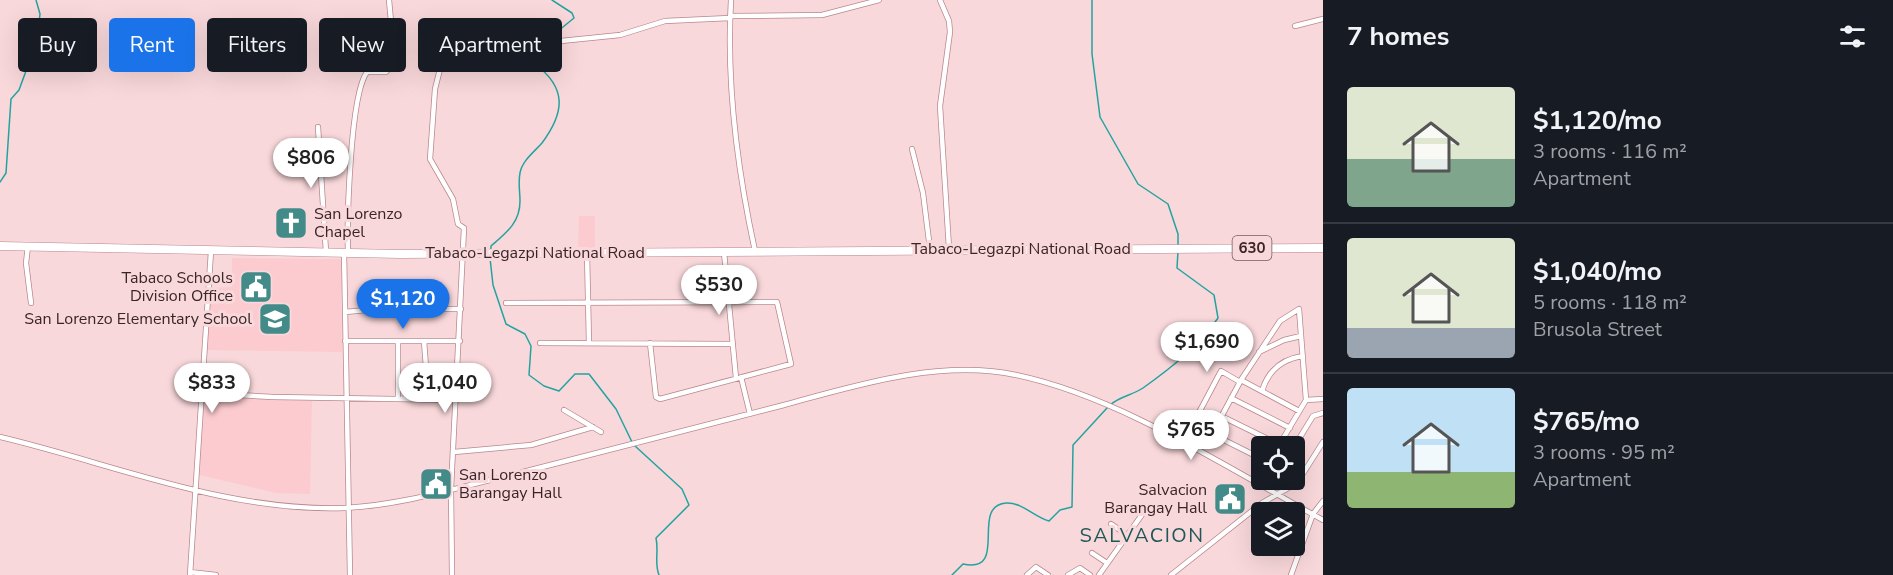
<!DOCTYPE html>
<html lang="en">
<head>
<meta charset="utf-8">
<style>
  body { margin:0; font-family:"Nunito Sans",sans-serif; background:#20242c; color:#f1f3f6; height:100vh; display:flex; flex-direction:column; font-size:22px; white-space:nowrap }
  * { box-sizing:border-box; margin:0 }
  p { font-size:20px; color:#9ea1a6 }
  .icon { flex:none; width:33px; height:33px; fill:none; stroke:currentColor; stroke-width:2; stroke-linecap:round; stroke-linejoin:round }
  .map { position:relative; flex:1; overflow:hidden }
  .drawer { display:flex; flex-direction:column; background:#171b24; width:570px }
  .drawer>* { flex:none }
  .banner { position:absolute; left:18px; top:18px; width:570px; height:54px; display:flex; gap:12px }
  .fabs { position:absolute; left:1251px; top:436px; display:grid; gap:12px }
  .fabs a { display:grid; place-items:center; width:54px; height:54px; border-radius:6px; background:#171b24; box-shadow:0 6px 24px #0002; font-size:30px }
  .price { position:absolute; translate:-50% -51px; padding:0 14px; border-radius:21px; background:#fff; color:#222; font-size:20px; line-height:39px; filter:drop-shadow(0 2px 3px #0008) }
  .price::after { content:''; position:absolute; left:50%; top:36px; width:18px; height:14px; margin-left:-9px; background:inherit; clip-path:polygon(0 0,100% 0,50% 100%) }
  .price.selected { background:#1a73e8; color:#fff }
  ul { padding:0; list-style:none }
  li { display:flex; align-items:center; gap:18px; height:150px; padding:0 24px }
  li+li { border-top:2px solid #363941 }
  li span { display:grid; place-items:center; flex:none; width:168px; height:120px; border-radius:6px; color:#555 }
  li>.icon { margin-inline-start:auto }
  span .icon { width:72px; height:72px; fill:#fffc; stroke-width:1 }
  li b { font-size:26px }
  h2 { display:flex; justify-content:space-between; align-items:center; height:72px; padding:0 24px; font-size:26px }
  .tag { padding:0 21px; border-radius:6px; background:#171b24; box-shadow:0 6px 24px #0002; font-size:21px; line-height:54px }
  .tag.selected { background:#1a73e8; color:#fff }
  main { display:flex; flex:1; min-height:0 }
  .map>svg:first-child { display:block }
  .built { fill:#fccbcf }
  .lines { fill:none; stroke-linecap:round; stroke-linejoin:round }
  .stream { stroke:#23a3a0; stroke-width:1.5 }
  .street-casing { stroke:#b9878c; stroke-width:6 }
  .primary-casing { stroke:#b9878c; stroke-width:9 }
  .street { stroke:#fff; stroke-width:4.5 }
  .primary { stroke:#fff; stroke-width:8 }
  .labels { text-anchor:middle; dominant-baseline:central; stroke-width:6; stroke-linejoin:round; paint-order:stroke }
  .shield { fill:#f9d8db; stroke:#735b5d; stroke-width:1.5 }
  .shield-label { font-size:15px; font-weight:bold; fill:#392527 }
  .poi-label { font-size:16px; fill:#392527; stroke:#f9d8db; text-anchor:end }
  .street-label { font-size:16px; fill:#392527; stroke:#f9d8db }
  .quarter-label { font-size:20px; letter-spacing:1.5px; fill:#1d5856; stroke:#f9d8db }
</style>
</head>
<body>
<main>
<div class="map">
<svg width="1323" height="575" viewBox="0 0 1323 575">
  <rect width="100%" height="100%" fill="#f9d8db"/>
  <path class="built" d="M579,216H595V248L578,247Z
    M232,258L341,259L342,352L206,350L210,288L232,287Z
    M204,397L312,401L310,494L276,493L199,475Z"/>
  <g class="lines">
    <path class="stream" d="M1092,0V54L1100,117L1138,184L1168,204L1178,234V247
      M547,40L574,18L572,13L552,0
      M0,182L6,173L11,99L19,90L37,41L40,14L36,0
      M491,250V246C506,233 520,223 520,201C520,192 518,182 520,173C522,161 534,152 542,143C565,112 567,88 535,64V44L540,43
      M490,258L493,285L506,324L525,334L531,346L529,375L544,386L559,391L575,374H589L616,409L632,442
      M1110,405C1120,396 1133,395 1143,388C1171,368 1199,346 1218,318L1214,295L1177,268L1178,251
      M635,446L682,489L689,505L656,538C659,551 654,563 659,575
      M952,575L963,564C1010,574 969,506 1006,503C1022,502 1034,517 1049,521L1060,510L1072,507L1073,445L1107,408"/>
    <defs>
      <path id="street" d="M731,0C726,85 737,168 755,251
        M940,0L949,21L950,32L940,106L949,248
        M730,16L822,15L879,0
        M1295,26L1323,19
        M318,127L326,252
        M912,149L923,193L930,249
        M28,246L26,263L31,303
        M344,252L350,575
        M724,252L736,378
        M348,253C347,220 350,95 367,72H386L391,67L393,43L389,0
        M587,253L589,343
        M506,303L777,302L791,364L660,399L656,397L650,343
        M345,312L378,309H461
        M345,341H460
        M398,341V399
        M424,341L427,380
        M540,343L733,344
        M1259,352L1284,340L1301,336
        M741,377L750,414
        M1241,380L1299,411
        M1262,391C1268,371 1282,359 1303,356
        M202,393L273,397L457,400
        M1231,398L1290,428
        M564,410L601,432
        M1221,416L1284,447
        M1195,420L1221,371L1240,382
        M0,437C114,464 226,512 345,508C403,505 459,487 515,474C605,451 695,428 784,405C857,385 940,359 1016,375C1121,397 1229,469 1323,520
        M1278,447L1306,400
        M1294,447L1313,416L1323,413
        M454,452L531,445L593,427
        M1262,459L1212,434L1241,380L1280,321L1299,309L1306,400L1323,399
        M1111,524L1127,535
        M1092,553L1107,563
        M190,572L216,575
        M190,575L211,251
        M452,575L451,489L464,228L458,224L453,199L430,159L435,89L449,33L513,36L551,42L620,35L665,21L730,18
        M1027,575L1036,567L1048,575
        M1068,575L1080,568L1090,575
        M1099,575L1146,509
        M1171,575L1262,503L1297,483L1323,442
        M1291,575L1313,514L1323,501"/>
      <path id="primary" d="M0,246L400,254L1323,248"/>
    </defs>
    <use href="#street" class="street-casing"/>
    <use href="#primary" class="primary-casing"/>
    <use href="#street" class="street"/>
    <use href="#primary" class="primary"/>
  </g>
  <defs>
    <symbol id="church-square" viewBox="-11 -11 22 22"><rect x="-9" y="-9" width="18" height="18" rx="4" fill="#438b88" stroke="#f9d8db"/><path d="M-1.2-6h2.4v3.5h3.3v2.4h-3.3V6h-2.4V-.1h-3.3v-2.4h3.3Z" fill="#fff"/></symbol>
    <symbol id="civic-square" viewBox="-11 -11 22 22"><rect x="-9" y="-9" width="18" height="18" rx="4" fill="#438b88" stroke="#f9d8db"/><path d="M-.6-6.5H3V-4.5H.6V-3L4-1V1h2V6H-6V1h2V-1L-.6-3ZM-1.2 2.5V6h2.4V2.5Z" fill="#fff"/></symbol>
    <symbol id="school-square" viewBox="-11 -11 22 22"><rect x="-9" y="-9" width="18" height="18" rx="4" fill="#438b88" stroke="#f9d8db"/><path d="M0-5L7-2L0 1L-7-2ZM-4 1L0 2.5L4 1V4Q0 6-4 4Z" fill="#fff"/></symbol>
  </defs>
  <g fill-rule="evenodd">
    <use href="#church-square" x="272" y="204" width="38" height="38"/>
    <use href="#civic-square" x="237" y="268" width="38" height="38"/>
    <use href="#school-square" x="256" y="300" width="38" height="38"/>
    <use href="#civic-square" x="417" y="465" width="38" height="38"/>
    <use href="#civic-square" x="1211" y="480" width="38" height="38"/>
  </g>
  <g class="labels">
    <rect class="shield" x="1232.5" y="236" width="39" height="24" rx="4.5"/>
    <g class="shield-label">
      <text x="1252" y="248">630</text>
    </g>
    <g class="poi-label">
      <text x="314" y="214" text-anchor="start">San Lorenzo<tspan x="314" dy="18">Chapel</tspan></text>
      <text x="233" y="278">Tabaco Schools<tspan x="233" dy="18">Division Office</tspan></text>
      <text x="252" y="319">San Lorenzo Elementary School</text>
      <text x="459" y="475" text-anchor="start">San Lorenzo<tspan x="459" dy="18">Barangay Hall</tspan></text>
      <text x="1207" y="490">Salvacion<tspan x="1207" dy="18">Barangay Hall</tspan></text>
    </g>
    <g class="street-label">
      <text x="1021" y="249">Tabaco-Legazpi National Road</text>
      <text x="535" y="253">Tabaco-Legazpi National Road</text>
    </g>
    <g class="quarter-label">
      <text x="1142" y="535">SALVACION</text>
    </g>
  </g>
</svg>
<div class="fabs">
<a><svg class="icon" aria-label="locate" viewBox="0 0 24 24"><circle cx="12" cy="12" r="6"/><path d="M12 2v4M12 18v4M2 12h4M18 12h4"/></svg></a>
<a><svg class="icon" aria-label="layers" viewBox="0 0 24 24"><path d="M12 4l9 5-9 5-9-5zM3 14l9 5 9-5"/></svg></a>
</div>
<b class="price" style="left:311px;top:189px">$806</b>
<b class="price" style="left:719px;top:316px">$530</b>
<b class="price selected" style="left:403px;top:330px">$1,120</b>
<b class="price" style="left:1207px;top:373px">$1,690</b>
<b class="price" style="left:212px;top:414px">$833</b>
<b class="price" style="left:445px;top:414px">$1,040</b>
<b class="price" style="left:1191px;top:461px">$765</b>
<div class="banner">
<a class="tag">Buy</a>
<a class="tag selected">Rent</a>
<a class="tag">Filters</a>
<a class="tag">New</a>
<a class="tag">Apartment</a>
</div>
</div>
<section class="drawer">
<h2>7 homes<svg class="icon" aria-label="filters" viewBox="0 0 24 24"><path d="M4 7h16M4 17h16"/><circle cx="9" cy="7" r="2"/><circle cx="15" cy="17" r="2"/></svg></h2>
<ul>
<li><span style="background:linear-gradient(#dfe7d0 60%,#7fa58c 0)"><svg class="icon" aria-label="home" viewBox="0 0 24 24"><path d="M3 11l9-7 9 7M6 9v11h12V9"/></svg></span><div><b>$1,120/mo</b><p>3 rooms · 116 m²</p><p>Apartment</p></div></li>
<li><span style="background:linear-gradient(#dfe7d0 75%,#9aa5b1 0)"><svg class="icon" aria-label="home" viewBox="0 0 24 24"><path d="M3 11l9-7 9 7M6 9v11h12V9"/></svg></span><div><b>$1,040/mo</b><p>5 rooms · 118 m²</p><p>Brusola Street</p></div></li>
<li><span style="background:linear-gradient(#bfe0f5 70%,#8fb573 0)"><svg class="icon" aria-label="home" viewBox="0 0 24 24"><path d="M3 11l9-7 9 7M6 9v11h12V9"/></svg></span><div><b>$765/mo</b><p>3 rooms · 95 m²</p><p>Apartment</p></div></li>
</ul>
</section>
</main>
</body>
</html>
